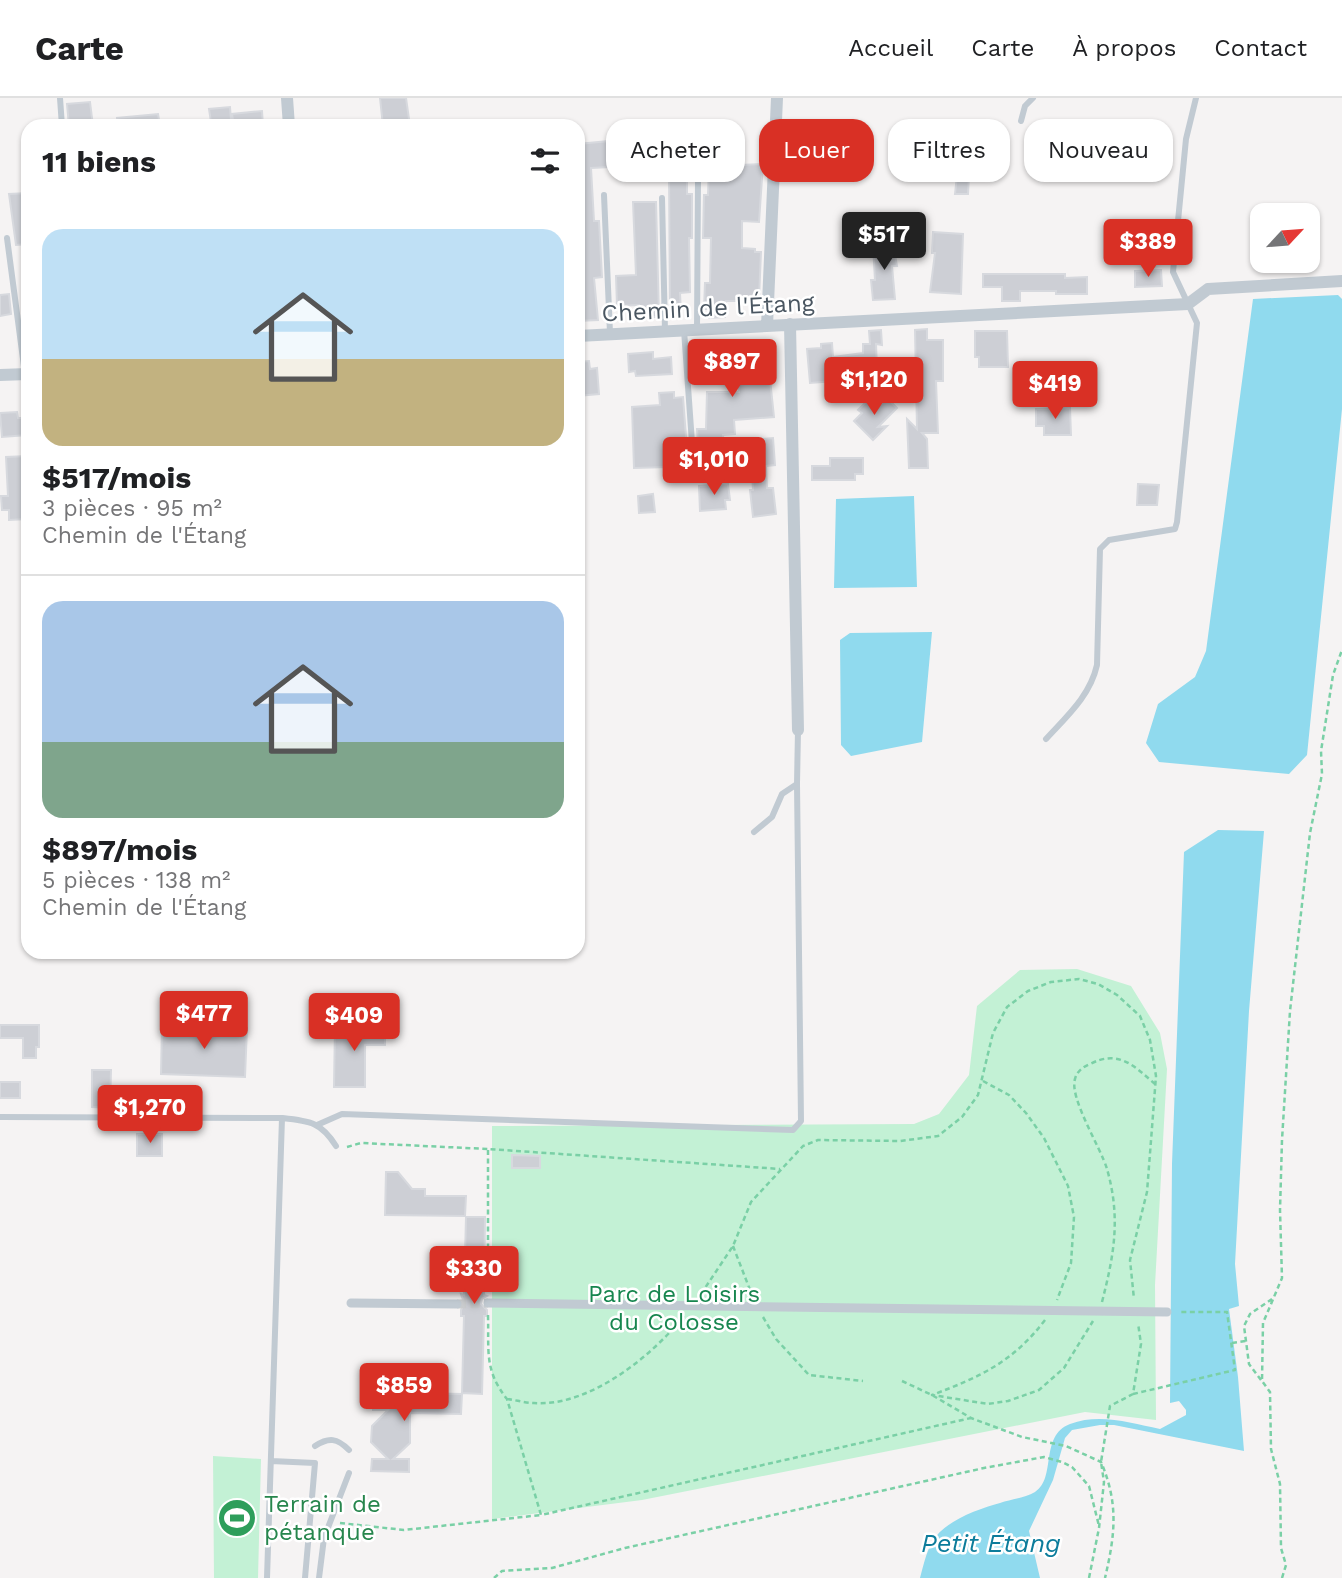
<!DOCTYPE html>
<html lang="fr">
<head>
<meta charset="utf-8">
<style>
  body { margin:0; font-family:"Work Sans",sans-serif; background:#f2f2f2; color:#202124; height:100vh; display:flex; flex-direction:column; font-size:26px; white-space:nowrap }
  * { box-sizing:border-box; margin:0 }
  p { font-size:23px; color:#757577 }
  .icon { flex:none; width:38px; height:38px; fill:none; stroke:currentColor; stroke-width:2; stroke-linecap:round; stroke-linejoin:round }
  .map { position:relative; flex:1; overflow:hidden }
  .drawer { position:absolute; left:21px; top:21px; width:564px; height:840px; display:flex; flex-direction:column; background:#fff; border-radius:21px; box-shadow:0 2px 5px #0004 }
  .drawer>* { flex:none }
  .hud { position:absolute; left:606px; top:21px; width:630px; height:63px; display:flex; gap:14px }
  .needle { width:46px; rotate:64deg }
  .tools { position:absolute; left:1250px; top:105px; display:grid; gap:14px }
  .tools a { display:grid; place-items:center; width:70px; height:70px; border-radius:14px; background:#fff; box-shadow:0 2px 5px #0004; font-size:35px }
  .price { position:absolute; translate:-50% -60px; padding:0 16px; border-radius:7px; background:#d93025; color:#fff; font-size:23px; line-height:46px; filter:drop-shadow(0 2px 4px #0008) }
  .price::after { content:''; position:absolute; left:50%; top:42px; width:21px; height:16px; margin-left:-10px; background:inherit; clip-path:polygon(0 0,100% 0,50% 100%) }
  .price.on { background:#222; color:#fff }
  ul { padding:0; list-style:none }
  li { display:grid; align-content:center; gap:14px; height:371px; padding:0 21px }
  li+li { border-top:2px solid #e0e0e0 }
  li span { display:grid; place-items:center; height:217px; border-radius:21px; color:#555 }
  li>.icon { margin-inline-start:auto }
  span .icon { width:126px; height:126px; fill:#fffc; stroke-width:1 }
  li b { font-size:30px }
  h2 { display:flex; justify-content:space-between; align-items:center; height:84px; padding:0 21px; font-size:30px }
  .tag { padding:0 24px; border-radius:21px; background:#fff; box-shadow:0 2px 5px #0004; font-size:24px; line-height:63px }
  .tag.on { background:#d93025; color:#fff }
  header { display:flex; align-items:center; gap:42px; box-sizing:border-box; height:98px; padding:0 35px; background:#fff; border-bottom:2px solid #e0e0e0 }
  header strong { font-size:33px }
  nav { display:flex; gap:38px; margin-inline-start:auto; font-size:24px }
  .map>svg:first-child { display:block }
  .green { fill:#c3f1d5 }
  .water { fill:#90daee }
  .building { fill:#cdcfd5; stroke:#d7d9de; stroke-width:2 }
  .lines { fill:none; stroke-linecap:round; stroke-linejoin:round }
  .pedestrian-tunnel { stroke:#caccce; stroke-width:9; stroke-dasharray:9 4.5; stroke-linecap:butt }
  .path { stroke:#7ad0a6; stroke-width:2.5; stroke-dasharray:5 3.5; stroke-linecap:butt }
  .service { stroke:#c1cad2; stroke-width:6 }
  .pedestrian { stroke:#c1cad2; stroke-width:9 }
  .minor { stroke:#c1cad2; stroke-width:12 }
  .labels { text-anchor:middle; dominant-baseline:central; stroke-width:5; stroke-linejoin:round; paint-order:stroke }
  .street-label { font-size:24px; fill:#4a5661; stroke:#fff }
  .park-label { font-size:24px; fill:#17864f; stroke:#fff }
  .leisure-label { font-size:24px; fill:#27864d; stroke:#fff; text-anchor:start }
  .water-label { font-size:26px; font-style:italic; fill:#0c7c9b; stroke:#fff }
</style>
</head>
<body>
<header>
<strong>Carte</strong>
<nav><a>Accueil</a><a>Carte</a><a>À propos</a><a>Contact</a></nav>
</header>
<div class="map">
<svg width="1342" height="1480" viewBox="0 0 1342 1480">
  <rect width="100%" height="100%" fill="#f5f3f3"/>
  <path class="green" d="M1077,871L1131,888L1160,935L1167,971L1155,1187L1156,1322L1085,1314L642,1402L492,1421V1028L914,1026L939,1016L969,977L977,908L1020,872Z
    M213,1358L261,1361L258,1480H214Z"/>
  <path class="water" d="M1338,197L1342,201V311L1307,657L1289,676L1159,664L1146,645L1158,606L1195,579L1206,553L1253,201Z
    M914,398L917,489L834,490L836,401Z
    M932,534L922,644L851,658L841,647L840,542L850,535Z
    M1218,732L1264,733L1249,913L1235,1166L1239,1208L1229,1211L1238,1279L1244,1353L1114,1327H1100L1072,1332L1065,1340L1053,1382L1029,1433L1040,1480H920C923,1469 926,1455 932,1444C944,1423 978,1411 1000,1405C1012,1401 1025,1400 1035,1394C1057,1380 1039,1338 1070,1326C1100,1315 1130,1325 1160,1331L1186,1317V1312L1179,1303L1170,1305L1172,1066L1184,754Z"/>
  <path class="building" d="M380,0H406L410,28H383Z
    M90,4L93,28H69L67,6Z
    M230,9L231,22L211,24L209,11Z
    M262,13L263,28H234L232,16Z
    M158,16L160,28H118L117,20Z
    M736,27L739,67L763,66L759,124L742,123V150L755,151V154H761L759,201L738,200V203H726L725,219L709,220V211H704L705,185H710L711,140H703L704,97H708L709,68H687V96H692V140H689L690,194L680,195L681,215H670L669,72L631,75V68L591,70L594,123H599L602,179L594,180L598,222L578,223V46L630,41L629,34L669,31L711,32V28Z
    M957,77L969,78L968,96H955Z
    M28,95V146L16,147L9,96Z
    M633,104H656L659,219H639V207L617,208L616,178L636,177Z
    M933,134L963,136L961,196L930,194L935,155H932Z
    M893,145L897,168H892L895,201L873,202L871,182H875L873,147Z
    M1161,172L1162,188L1135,189V173Z
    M983,176H1065V180L1087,179V196H1056V193H1020V203H1002V189H983Z
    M9,196L11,216L0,218V197Z
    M927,231V242H943V283H936L938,335H922L927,341L928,370H909L907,321L917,331L915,232Z
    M881,232L882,247L876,246L877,271L834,272L835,283L810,285L807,251L821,250V246L832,245L833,259L863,255V246H870L869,233Z
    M975,233H1007L1008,269H979V259H975Z
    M725,249V252L755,251L756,282L770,281L774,319L734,322L735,336L723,337L725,360L699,361L697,331H706L707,294H739L737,273L705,274V251Z
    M653,254V261L671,259L672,276L636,278L635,273L629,274L628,256Z
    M589,263L590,271L597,270L599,296L578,298V264Z
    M674,294V300L683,299L689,378L670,379L669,369L634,370L632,309L660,307L659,295Z
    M887,300L897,310L878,329L887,328L873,342L854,323L862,315L858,312L868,302L878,309Z
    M1070,310L1071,337H1044V328H1036V311Z
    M17,314L18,320H26L27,337L2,339L0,315Z
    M773,340L775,367L766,368L767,390H773L776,416L753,419L750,392H753L750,342Z
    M28,358V421L9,422V412H2L1,398H8L6,359Z
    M830,360H863V376H855V382H812V368H830Z
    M728,386L730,402H725L726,411L700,413L699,388Z
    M1138,386L1159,387L1157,407H1137Z
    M653,396L655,414L639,415L638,398Z
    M0,927H39V949H36V960H23V940H0Z
    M162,927L247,930L245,979L161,976Z
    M335,927L385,928V947H365V989H334Z
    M92,972H111L110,1010L92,1009Z
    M0,984H20V1000H0Z
    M137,1036H162V1058H137Z
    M512,1057L540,1058V1070H512Z
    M386,1074H398L412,1091H425V1098H466L465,1118L385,1117Z
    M466,1119H485L484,1197L487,1198L482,1201L481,1206L487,1212V1218H484L482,1296L462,1295L464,1218H461V1212L464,1205L461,1196L464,1197Z
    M373,1294L462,1296L461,1316L410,1315V1345L393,1361H409V1374L371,1373L372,1361H388L371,1344L372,1328L388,1312H373Z"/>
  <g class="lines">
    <path class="pedestrian-tunnel" d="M457,1206L488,1205"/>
    <path class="path" d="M983,983L1009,997L1026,1015L1044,1040L1068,1088L1074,1119L1071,1165L1057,1202
      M347,1049L361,1045L488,1051
      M733,1148L752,1197
      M488,1193V1051L780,1071
      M701,1196L733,1148L751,1104L803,1048L818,1042L900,1043L938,1038L962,1019L978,997L993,935L1007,909L1028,893L1051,884L1079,881L1098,886L1117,897L1140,918L1150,942L1156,978L1147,1094L1130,1162L1134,1201
      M1102,1204C1114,1157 1121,1120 1107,1071C1101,1050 1069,1000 1075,981C1077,973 1083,969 1090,966C1119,951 1134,968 1155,986
      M488,1217C489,1253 484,1272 507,1301L541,1417L971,1320
      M763,1219L776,1241L809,1277L863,1283
      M1045,1222C1013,1264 980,1279 932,1297L988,1306L1008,1303L1039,1292L1064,1270L1093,1223
      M1232,1245L1246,1243
      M1261,1282L1249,1266L1244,1228L1250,1216L1272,1201
      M902,1283L932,1297L971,1320L1022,1339L1066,1348L1101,1364C1119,1406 1115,1437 1105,1480
      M1133,1296L1235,1272L1227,1214H1178
      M507,1301C516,1302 525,1305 534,1305C589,1309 651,1259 684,1218
      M340,1425L404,1432L541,1417
      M494,1480L502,1473L552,1470L625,1450L984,1370L1044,1359L1062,1364L1072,1369L1089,1388L1099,1428
      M1089,1480L1099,1430L1104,1384L1101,1364L1110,1308L1133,1296L1141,1246L1138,1225
      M1282,1480L1286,1467L1281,1450L1280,1386L1271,1351L1270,1294L1262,1283L1263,1225L1282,1180L1280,1112L1282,1042L1290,913L1310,735L1322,676L1321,653L1333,577L1342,552"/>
    <path class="service" d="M60,0L62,28
      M1021,23L1025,8L1033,0
      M604,97L610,235
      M662,100L665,233
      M7,140L25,276
      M684,232L694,373
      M697,232L698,81
      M1046,641C1067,618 1090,598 1097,567L1100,451L1109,442L1175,431L1177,424L1197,225L1173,174L1186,41L1196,0
      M797,686L798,632
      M0,1019L282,1020C310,1023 321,1024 336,1048
      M317,1027L342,1016L793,1032L801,1023L797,686L782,696L772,719L754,734
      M315,1348C329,1339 337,1340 349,1352
      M271,1363L315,1365L305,1480
      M267,1480L282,1020
      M319,1480L324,1440L349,1375"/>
    <path class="pedestrian" d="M351,1205L457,1206
      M488,1205L1167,1214"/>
    <path class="minor" d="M287,0L289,28
      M790,226L798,632
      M767,228L777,0
      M578,238L1188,206L1208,191L1342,183
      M0,277L28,276"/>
  </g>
  <defs>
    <symbol id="stadium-disc" viewBox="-11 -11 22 22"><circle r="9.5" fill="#2e9e5b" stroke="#fff"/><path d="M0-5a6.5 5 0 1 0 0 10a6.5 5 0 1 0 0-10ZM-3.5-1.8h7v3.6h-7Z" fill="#fff"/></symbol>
  </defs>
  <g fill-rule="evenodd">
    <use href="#stadium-disc" x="215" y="1398" width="44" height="44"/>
  </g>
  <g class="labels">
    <g class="street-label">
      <text transform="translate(708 210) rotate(-3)">Chemin de l'Étang</text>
    </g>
    <g class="park-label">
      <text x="674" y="1196">Parc de Loisirs<tspan x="674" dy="28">du Colosse</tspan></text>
    </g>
    <g class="leisure-label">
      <text x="264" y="1406">Terrain de<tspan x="264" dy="28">pétanque</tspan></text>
    </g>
    <g class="water-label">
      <text x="991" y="1445">Petit Étang</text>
    </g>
  </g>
</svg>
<div class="tools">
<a><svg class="needle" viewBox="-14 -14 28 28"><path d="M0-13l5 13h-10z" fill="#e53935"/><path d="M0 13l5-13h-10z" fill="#757577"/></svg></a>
</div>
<b class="price on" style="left:884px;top:174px">$517</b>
<b class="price" style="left:1148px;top:181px">$389</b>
<b class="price" style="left:732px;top:301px">$897</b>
<b class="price" style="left:874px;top:319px">$1,120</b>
<b class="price" style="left:1055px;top:323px">$419</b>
<b class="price" style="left:714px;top:399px">$1,010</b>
<b class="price" style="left:204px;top:953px">$477</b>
<b class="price" style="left:354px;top:955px">$409</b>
<b class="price" style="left:150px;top:1047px">$1,270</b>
<b class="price" style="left:474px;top:1208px">$330</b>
<b class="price" style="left:404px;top:1325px">$859</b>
<div class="hud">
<a class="tag">Acheter</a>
<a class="tag on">Louer</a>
<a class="tag">Filtres</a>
<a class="tag">Nouveau</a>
</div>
<section class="drawer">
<h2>11 biens<svg class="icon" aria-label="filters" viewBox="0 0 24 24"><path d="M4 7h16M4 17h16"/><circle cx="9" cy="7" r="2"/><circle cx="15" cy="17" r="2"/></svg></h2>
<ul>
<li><span style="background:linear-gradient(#bfe0f5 60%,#c2b280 0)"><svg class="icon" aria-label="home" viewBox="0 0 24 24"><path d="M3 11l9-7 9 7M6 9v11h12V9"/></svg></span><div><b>$517/mois</b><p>3 pièces · 95 m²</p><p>Chemin de l'Étang</p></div></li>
<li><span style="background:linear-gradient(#a9c7e8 65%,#7fa58c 0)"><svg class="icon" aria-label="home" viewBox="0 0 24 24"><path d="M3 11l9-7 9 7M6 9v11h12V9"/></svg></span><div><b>$897/mois</b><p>5 pièces · 138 m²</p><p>Chemin de l'Étang</p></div></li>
</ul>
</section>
</div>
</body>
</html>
